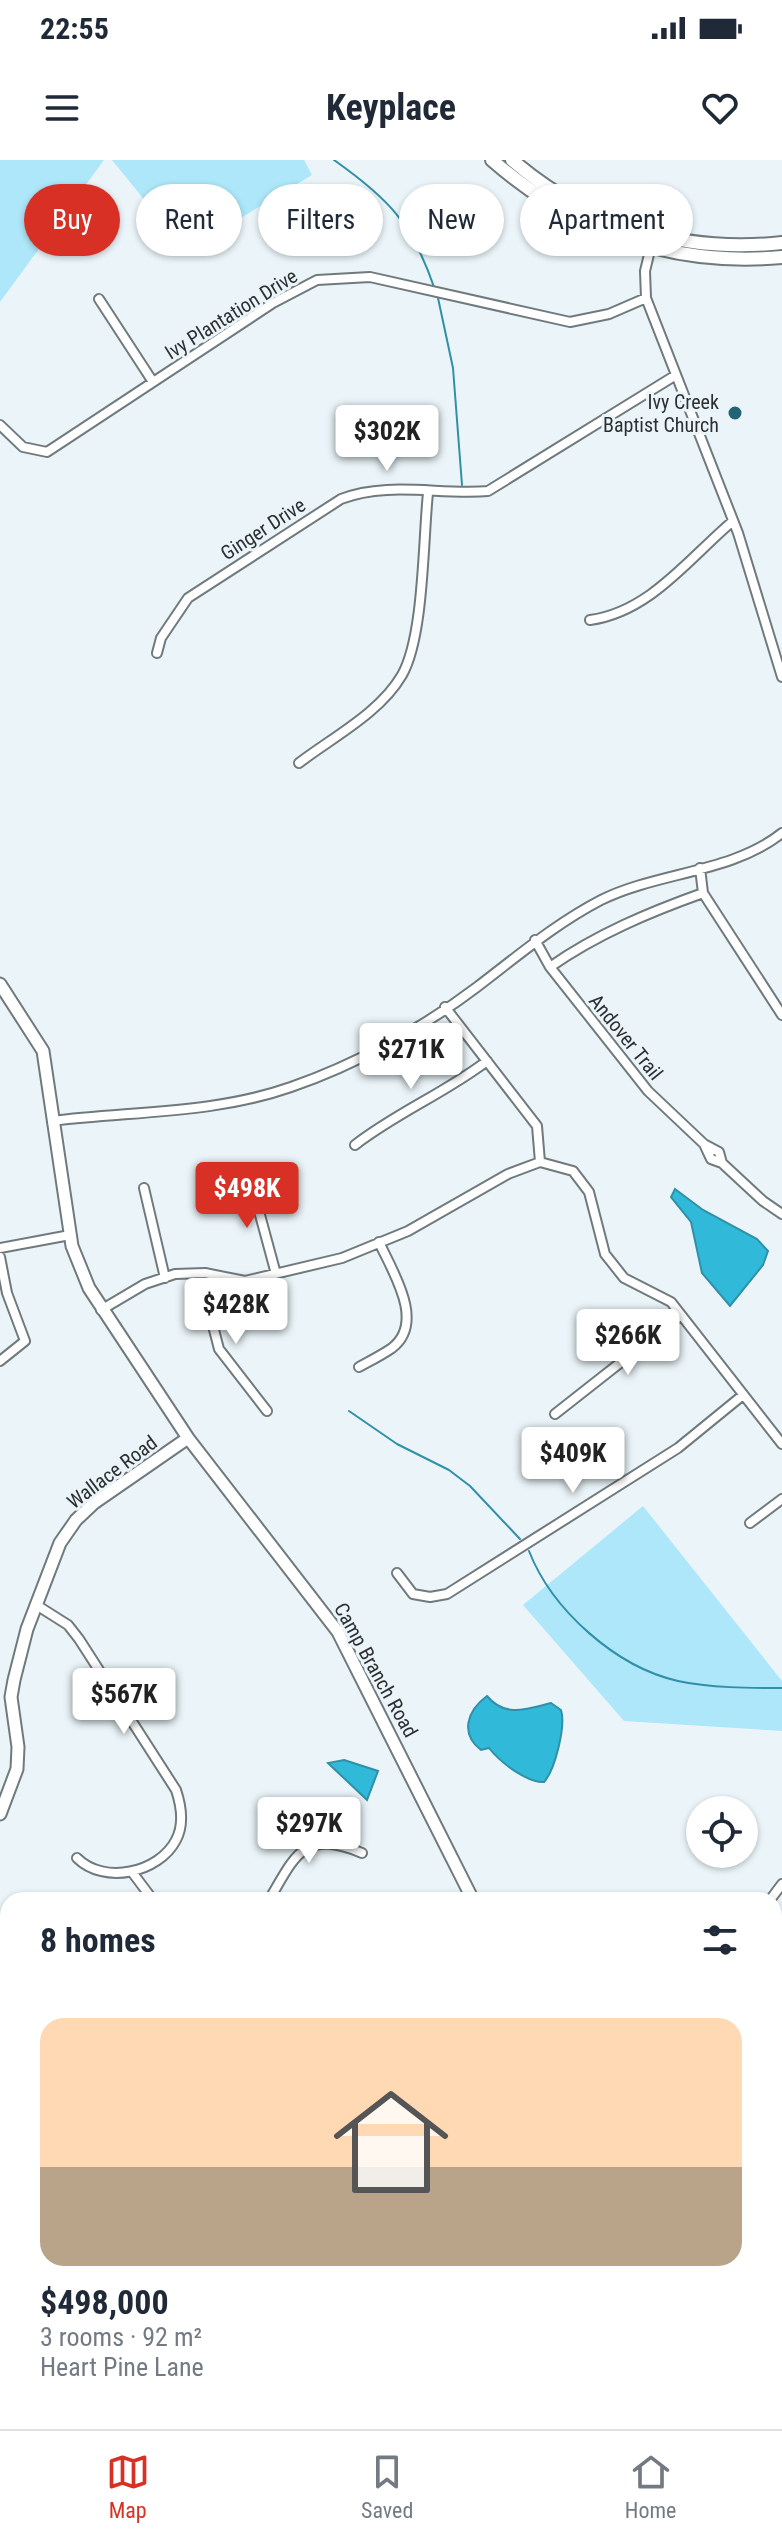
<!DOCTYPE html>
<html lang="en">
<head>
<meta charset="utf-8">
<style>
  body { margin:0; font-family:"Roboto Condensed",sans-serif; background:#f2f2f3; color:#1f2937; height:100vh; display:flex; flex-direction:column; font-size:30px; white-space:nowrap }
  * { box-sizing:border-box; margin:0 }
  p { font-size:26px; color:#747a83 }
  .icon { flex:none; width:44px; height:44px; fill:none; stroke:currentColor; stroke-width:2; stroke-linecap:round; stroke-linejoin:round }
  .map { position:relative; flex:1; overflow:hidden }
  .drawer { position:absolute; left:0px; top:1732px; width:782px; height:538px; display:flex; flex-direction:column; background:#fff; border-radius:24px 24px 0 0; box-shadow:0 2px 6px #0004 }
  .drawer>* { flex:none }
  .guide { position:absolute; left:24px; top:24px; width:734px; height:72px; display:flex; gap:16px }
  .fabs { position:absolute; left:686px; top:1636px; display:grid; gap:16px }
  .fabs a { display:grid; place-items:center; width:72px; height:72px; border-radius:50%; background:#fff; box-shadow:0 2px 6px #0004; font-size:40px }
  .price { position:absolute; translate:-50% -68px; padding:0 18px; border-radius:8px; background:#fff; color:#222; font-size:26px; line-height:52px; filter:drop-shadow(0 2px 4px #0008) }
  .price::after { content:''; position:absolute; left:50%; top:48px; width:24px; height:18px; margin-left:-12px; background:inherit; clip-path:polygon(0 0,100% 0,50% 100%) }
  .price.selected { background:#d93025; color:#fff }
  ul { padding:0; list-style:none }
  li { display:grid; align-content:center; gap:16px; height:424px; padding:0 40px }
  li+li { border-top:2px solid #e0e1e3 }
  li span { display:grid; place-items:center; height:248px; border-radius:24px; color:#555 }
  li>.icon { margin-inline-start:auto }
  span .icon { width:144px; height:144px; fill:#fffc; stroke-width:1 }
  li b { font-size:34px }
  h2 { display:flex; justify-content:space-between; align-items:center; height:96px; padding:0 40px; font-size:34px }
  .chip { padding:0 28px; border-radius:36px; background:#fff; box-shadow:0 2px 6px #0004; font-size:28px; line-height:72px }
  .chip.selected { background:#d93025; color:#fff }
  .status { display:flex; justify-content:space-between; align-items:center; height:56px; padding:0 40px; background:#fff; direction:ltr }
  .status svg { height:22px; fill:currentColor }
  header { display:flex; justify-content:space-between; align-items:center; height:104px; padding:0 40px; background:#fff; font-size:36px; font-weight:700 }
  .tabs { display:flex; justify-content:space-around; align-items:center; height:112px; border-top:2px solid #e0e1e3; background:#fff; font-size:22px; color:#747a83 }
  .tabs a { display:grid; justify-items:center; gap:4px }
  .tabs .selected { color:#d93025 }
  .map>svg:first-child { display:block }
  .green { fill:#ade7f9 }
  .water { fill:#31b9da; stroke:#3090a7; stroke-width:2 }
  .lines { fill:none; stroke-linecap:round; stroke-linejoin:round }
  .stream { stroke:#3090a7; stroke-width:2 }
  .street-casing { stroke:#707a7d; stroke-width:12 }
  .secondary-casing { stroke:#707a7d; stroke-width:15 }
  .primary-casing { stroke:#707a7d; stroke-width:16 }
  .street { stroke:#fff; stroke-width:8 }
  .secondary { stroke:#fff; stroke-width:11 }
  .primary { stroke:#fff; stroke-width:12 }
  .poi-dot { fill:#206476; stroke:#ebf5f9; stroke-width:3 }
  .labels { text-anchor:middle; dominant-baseline:central; stroke-width:6; stroke-linejoin:round; paint-order:stroke }
  .street-label { font-size:20px; fill:#2c3031; stroke:#ebf5f9 }
  .poi-label { font-size:20px; fill:#2c3031; stroke:#ebf5f9; text-anchor:end }
</style>
</head>
<body>
<div class="status"><b>22:55</b><svg viewBox="0 0 49 12"><path d="M0 12V9h3v3zM5 12V6h3v6zM10 12V3h3v9zM15 12V0h3v12zM26 1h20v11H26zM47 4h2v5h-2z"/></svg></div>
<header><svg class="icon" aria-label="menu" viewBox="0 0 24 24"><path d="M4 6h16M4 12h16M4 18h16"/></svg>Keyplace<svg class="icon" aria-label="heart" viewBox="0 0 24 24"><path d="M12 20l-8-8c-3-5 5-10 8-4 3-6 11-1 8 4z"/></svg></header>
<div class="map">
<svg width="782" height="2269" viewBox="0 0 782 2269">
  <rect width="100%" height="100%" fill="#ebf5f9"/>
  <path class="green" d="M0,0H104L0,142Z
    M112,0H304L312,15L186,91Z
    M643,1346L782,1521V1571L624,1561L523,1445Z
    M782,2147V2269H575L587,2262H774V2151Z"/>
  <path class="water" d="M675,1029L703,1050L757,1079L768,1091L763,1105L730,1146L702,1113L691,1062L671,1037Z
    M487,1536C505,1558 527,1549 551,1543L561,1550C566,1566 555,1610 544,1622C527,1623 500,1602 489,1588L481,1590C459,1573 468,1550 487,1536Z
    M344,1600L378,1611L367,1640L328,1603Z"/>
  <g class="lines">
    <path class="stream" d="M334,0C389,39 412,63 434,127
      M438,138L453,208L462,325
      M349,1251L397,1284L449,1310L470,1326L520,1379
      M529,1391C552,1450 616,1507 678,1521C710,1528 749,1528 782,1528
      M774,2174L782,2166
      M591,2269L607,2262"/>
    <defs>
      <path id="street" d="M652,82L645,111L646,138L738,373L782,517
        M99,139L153,222
        M0,265L23,287L47,292L273,143L317,120L370,117L570,162L609,154L646,138
        M590,460C650,452 689,398 733,361
        M157,493L161,478L188,438L341,339C387,321 439,335 488,331L676,215
        M299,603C333,577 380,553 402,515C424,477 423,380 428,333
        M700,708L703,733L782,855
        M535,780L550,807L648,931L704,984L719,992L722,1003L711,999L704,984
        M550,807C597,774 650,752 703,733
        M445,847L537,966L540,1002
        M52,961C133,951 214,954 291,927C355,905 423,868 477,827C519,795 555,764 601,740C657,712 732,713 782,673
        M355,985C396,953 445,933 487,901
        M722,1003L763,1041L782,1054
        M250,1018L276,1114
        M144,1028L165,1118
        M0,1088L70,1075
        M0,1097L7,1133L25,1181L0,1201
        M219,1116L212,1162L219,1189L267,1251
        M101,1150L145,1124L175,1114L205,1113L245,1121L342,1098L408,1071L508,1014L540,1002L573,1011L589,1032L605,1094L624,1118L671,1142L782,1284
        M359,1207C370,1201 382,1195 392,1188C426,1162 392,1111 379,1082
        M555,1254L681,1155
        M750,1363L782,1339
        M397,1413L413,1434L430,1437L447,1434L678,1288L743,1235
        M38,1446L68,1465L79,1479L176,1630C181,1645 184,1665 176,1680C159,1713 104,1725 77,1698
        M132,1712L153,1740
        M269,1740C296,1694 304,1669 362,1693
        M770,1740L782,1724
        M0,1809L8,1815
        M0,1990L8,2004
        M229,2262L233,2269
        M324,2269L335,2262"/>
      <path id="secondary" d="M0,824L43,891L72,1086L89,1128L188,1278L338,1472L473,1740
        M0,1654L17,1609L18,1587L11,1537L14,1520L27,1469L60,1383L76,1360L94,1343L188,1278
        M774,2097L782,2108"/>
      <path id="primary" d="M492,0C575,72 671,107 782,97
        M512,0C587,65 683,94 782,83"/>
    </defs>
    <use href="#street" class="street-casing"/>
    <use href="#secondary" class="secondary-casing"/>
    <use href="#primary" class="primary-casing"/>
    <use href="#street" class="street"/>
    <use href="#secondary" class="secondary"/>
    <use href="#primary" class="primary"/>
  </g>
  <circle class="poi-dot" cx="735" cy="253" r="8"/>
  <g class="labels">
    <g class="street-label">
      <text transform="translate(231 154) rotate(-32)">Ivy Plantation Drive</text>
      <text transform="translate(263 369) rotate(-33)">Ginger Drive</text>
      <text transform="translate(626 877) rotate(51)">Andover Trail</text>
      <text transform="translate(112 1312) rotate(-37)">Wallace Road</text>
      <text transform="translate(376 1510) rotate(61)">Camp Branch Road</text>
    </g>
    <g class="poi-label">
      <text x="719" y="242">Ivy Creek<tspan x="719" dy="23">Baptist Church</tspan></text>
    </g>
  </g>
</svg>
<div class="fabs">
<a><svg class="icon" aria-label="locate" viewBox="0 0 24 24"><circle cx="12" cy="12" r="6"/><path d="M12 2v4M12 18v4M2 12h4M18 12h4"/></svg></a>
</div>
<b class="price" style="left:387px;top:313px">$302K</b>
<b class="price" style="left:411px;top:931px">$271K</b>
<b class="price selected" style="left:247px;top:1070px">$498K</b>
<b class="price" style="left:236px;top:1186px">$428K</b>
<b class="price" style="left:628px;top:1217px">$266K</b>
<b class="price" style="left:573px;top:1335px">$409K</b>
<b class="price" style="left:124px;top:1576px">$567K</b>
<b class="price" style="left:309px;top:1705px">$297K</b>
<div class="guide">
<a class="chip selected">Buy</a>
<a class="chip">Rent</a>
<a class="chip">Filters</a>
<a class="chip">New</a>
<a class="chip">Apartment</a>
</div>
<section class="drawer">
<h2>8 homes<svg class="icon" aria-label="filters" viewBox="0 0 24 24"><path d="M4 7h16M4 17h16"/><circle cx="9" cy="7" r="2"/><circle cx="15" cy="17" r="2"/></svg></h2>
<ul>
<li><span style="background:linear-gradient(#ffd9b3 60%,#b9a48a 0)"><svg class="icon" aria-label="home" viewBox="0 0 24 24"><path d="M3 11l9-7 9 7M6 9v11h12V9"/></svg></span><div><b>$498,000</b><p>3 rooms · 92 m²</p><p>Heart Pine Lane</p></div></li>
</ul>
</section>
</div>
<nav class="tabs">
<a class="selected"><svg class="icon" aria-label="map" viewBox="0 0 24 24"><path d="M3 6l6-2 6 2 6-2v14l-6 2-6-2-6 2zM9 4v14M15 6v14"/></svg>Map</a>
<a><svg class="icon" aria-label="saved" viewBox="0 0 24 24"><path d="M7 4h10v16l-5-4-5 4z"/></svg>Saved</a>
<a><svg class="icon" aria-label="home" viewBox="0 0 24 24"><path d="M3 11l9-7 9 7M6 9v11h12V9"/></svg>Home</a>
</nav>
</body>
</html>
